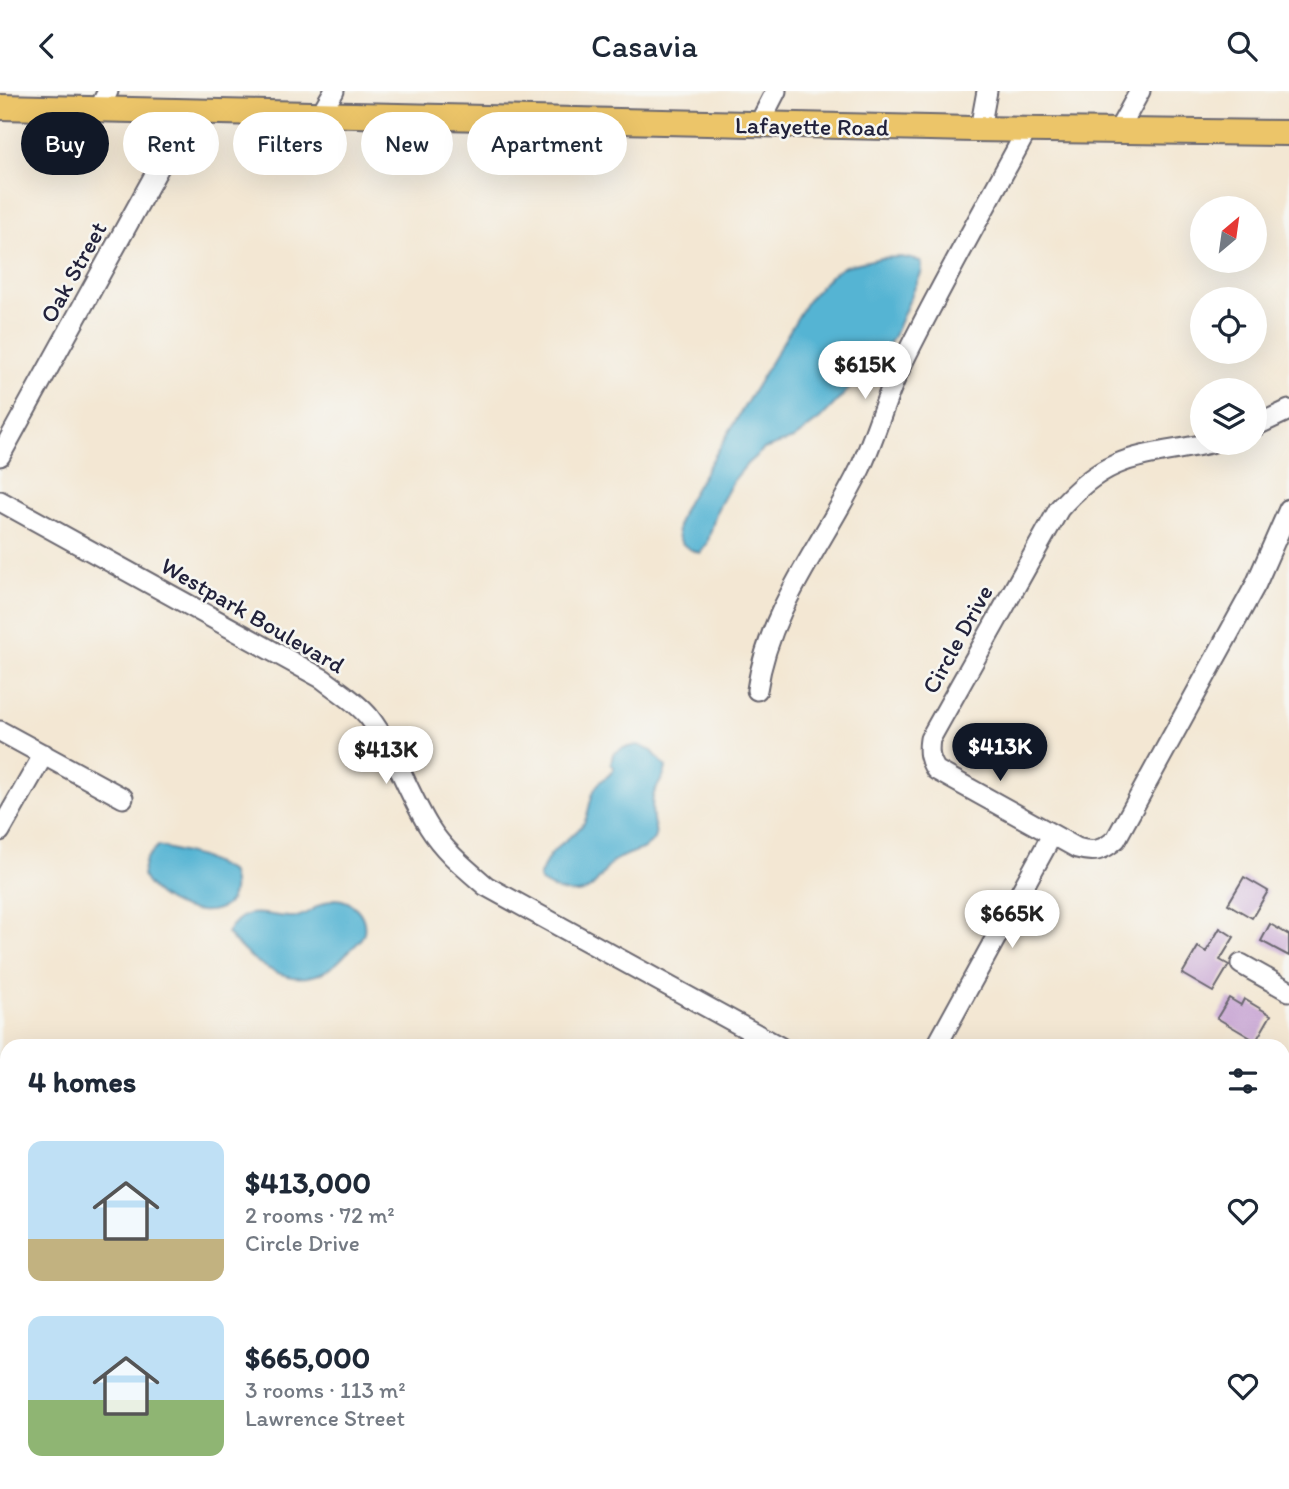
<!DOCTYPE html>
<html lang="en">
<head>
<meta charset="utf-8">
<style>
  body { margin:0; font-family:Itim,sans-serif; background:#f6f6f7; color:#1f2937; height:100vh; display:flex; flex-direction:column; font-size:26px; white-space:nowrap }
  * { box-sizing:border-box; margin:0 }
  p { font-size:23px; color:#747a83 }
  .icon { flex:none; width:38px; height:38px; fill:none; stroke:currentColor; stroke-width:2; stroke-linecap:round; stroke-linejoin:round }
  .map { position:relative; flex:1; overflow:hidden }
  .panel { position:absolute; left:0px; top:948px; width:1290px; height:450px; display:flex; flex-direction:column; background:#fff; border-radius:21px 21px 0 0; box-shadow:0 7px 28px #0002 }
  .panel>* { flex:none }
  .guide { position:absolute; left:21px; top:21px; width:700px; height:63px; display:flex; gap:14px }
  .needle { width:46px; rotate:29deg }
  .tools { position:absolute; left:1190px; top:105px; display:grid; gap:14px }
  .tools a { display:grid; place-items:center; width:77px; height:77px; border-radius:50%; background:#fff; box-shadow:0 7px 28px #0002; font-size:35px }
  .price { position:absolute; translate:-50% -60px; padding:0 16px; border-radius:24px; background:#fff; color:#222; font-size:23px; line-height:46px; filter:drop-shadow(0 2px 4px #0008) }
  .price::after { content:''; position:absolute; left:50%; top:42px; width:21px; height:16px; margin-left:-10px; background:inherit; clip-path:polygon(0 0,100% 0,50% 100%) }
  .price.current { background:#111827; color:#fff }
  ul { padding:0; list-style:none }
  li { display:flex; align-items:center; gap:21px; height:175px; padding:0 28px }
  li span { display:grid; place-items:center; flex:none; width:196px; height:140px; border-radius:14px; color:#555 }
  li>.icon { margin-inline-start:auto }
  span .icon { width:84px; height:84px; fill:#fffc; stroke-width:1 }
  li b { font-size:30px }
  h2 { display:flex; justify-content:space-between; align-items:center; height:84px; padding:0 28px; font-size:30px }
  .pill { padding:0 24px; border-radius:32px; background:#fff; box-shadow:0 7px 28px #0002; font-size:24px; line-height:63px }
  .pill.current { background:#111827; color:#fff }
  header { display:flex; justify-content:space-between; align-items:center; height:91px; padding:0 28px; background:#fff; font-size:32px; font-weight:600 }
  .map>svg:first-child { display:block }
  .green { fill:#a4d583; stroke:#637c5f; stroke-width:2 }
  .water { fill:#54b4d3; stroke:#3b6b87; stroke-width:2 }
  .building { fill:#cbaad5 }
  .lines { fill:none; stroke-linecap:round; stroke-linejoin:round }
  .minor-casing { stroke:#6b6770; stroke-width:23 }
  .major-casing { stroke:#6b6770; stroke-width:28 }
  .minor { stroke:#fff; stroke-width:19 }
  .major { stroke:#ecc569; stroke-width:24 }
  .labels { text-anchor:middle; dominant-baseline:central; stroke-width:5; stroke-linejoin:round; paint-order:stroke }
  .street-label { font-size:24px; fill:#22223b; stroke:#f6f6f2 }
</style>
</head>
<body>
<header><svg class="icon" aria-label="back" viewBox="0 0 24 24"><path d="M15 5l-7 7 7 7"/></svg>Casavia<svg class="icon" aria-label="search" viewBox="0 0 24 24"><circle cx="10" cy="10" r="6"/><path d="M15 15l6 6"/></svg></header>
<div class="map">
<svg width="1289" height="1398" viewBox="0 0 1289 1398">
  <rect width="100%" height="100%" fill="#f6f6f2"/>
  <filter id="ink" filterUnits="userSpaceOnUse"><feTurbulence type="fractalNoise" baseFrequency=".0143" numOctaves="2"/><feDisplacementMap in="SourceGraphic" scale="14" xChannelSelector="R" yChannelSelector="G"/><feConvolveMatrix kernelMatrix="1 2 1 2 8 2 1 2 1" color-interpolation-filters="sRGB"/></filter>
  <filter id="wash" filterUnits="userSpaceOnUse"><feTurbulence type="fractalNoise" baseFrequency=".00686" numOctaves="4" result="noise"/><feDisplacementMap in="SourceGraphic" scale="28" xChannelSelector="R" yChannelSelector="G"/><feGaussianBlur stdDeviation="1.57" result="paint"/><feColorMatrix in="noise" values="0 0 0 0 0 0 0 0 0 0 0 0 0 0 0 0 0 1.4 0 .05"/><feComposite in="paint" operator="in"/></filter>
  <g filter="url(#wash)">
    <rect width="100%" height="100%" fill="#f3e7d3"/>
    <path class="green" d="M136,1391H329L325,1398H132Z"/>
    <path class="water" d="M901,166L921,170L922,180L894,245L883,263L820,328L793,348L764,358L747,373L733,390L717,419L707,453L700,462C667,453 677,429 689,408L808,209L831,184L845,175L881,167Z
      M638,654L652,660L666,676C665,688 655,695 653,706C652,713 652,722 653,728C653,734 657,739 655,745C650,761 626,761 614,770C602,780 596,800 578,802C565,803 551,797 541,791L539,786C543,779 546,768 552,762C561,750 575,745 584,732C590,721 589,707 596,696C601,687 612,686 614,676L611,673L613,663L623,657Z
      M158,755L201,766L230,780C251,839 163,827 142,784L146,768Z
      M336,808C353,809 367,824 364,841C361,852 350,858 343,866C303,908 257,878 227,842C247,809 267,828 297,826C311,822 321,810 336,808Z"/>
    <g id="blocks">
      <path class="building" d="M1244,786L1268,800L1252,827L1228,813Z
        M1270,833L1289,844V865L1261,850Z
        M1220,837L1234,846L1220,869L1229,874L1213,901L1182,883L1198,856L1206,861Z
        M1229,907L1241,914L1244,908L1271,924L1256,950L1217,927Z"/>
    </g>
  </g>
  <g filter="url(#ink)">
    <use href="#blocks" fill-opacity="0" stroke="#6b6770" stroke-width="2"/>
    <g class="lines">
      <defs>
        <path id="minor" d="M99,18L108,0
          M320,24L334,0
          M759,33L776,0
          M980,38L987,0
          M1118,40L1140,0
          M1255,335L1289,319
          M1211,352C1143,366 1108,361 1059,418L930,648C928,661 929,668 936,679L1077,757C1093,762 1103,760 1116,748L1256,493L1289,418
          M0,365L190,20
          M0,410L323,588C338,600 357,611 369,626C395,660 407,700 429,736C444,760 464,776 486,795L780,956
          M757,599C769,516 824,452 860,378C875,346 884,311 899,279C939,197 984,119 1027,39
          M0,640L123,707
          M0,740L44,663
          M1241,873L1289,900
          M936,956L1052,744
          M1283,1234L1289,1237
          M831,1391L843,1398
          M673,1398L676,1391
          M774,1398L777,1391"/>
        <path id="major" d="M0,16L973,38L1289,42"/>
      </defs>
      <use href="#minor" class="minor-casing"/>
      <use href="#major" class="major-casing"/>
      <use href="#minor" class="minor"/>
      <use href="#major" class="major"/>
    </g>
  </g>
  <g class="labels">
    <g class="street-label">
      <text transform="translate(812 35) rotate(1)">Lafayette Road</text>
      <text transform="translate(73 181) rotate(-61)">Oak Street</text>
      <text transform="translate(253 524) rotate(30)">Westpark Boulevard</text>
      <text transform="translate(957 548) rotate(-61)">Circle Drive</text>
    </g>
  </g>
</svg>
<div class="tools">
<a><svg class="needle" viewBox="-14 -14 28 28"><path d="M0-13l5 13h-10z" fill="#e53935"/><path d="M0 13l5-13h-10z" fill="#747a83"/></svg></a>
<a><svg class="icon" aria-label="locate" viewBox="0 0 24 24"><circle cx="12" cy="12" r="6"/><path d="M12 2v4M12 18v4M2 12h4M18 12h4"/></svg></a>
<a><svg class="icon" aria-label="layers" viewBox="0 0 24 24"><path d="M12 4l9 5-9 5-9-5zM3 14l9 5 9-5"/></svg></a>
</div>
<b class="price" style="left:865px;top:310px">$615K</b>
<b class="price current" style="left:1000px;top:692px">$413K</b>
<b class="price" style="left:386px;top:695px">$413K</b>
<b class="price" style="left:1012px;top:859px">$665K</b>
<div class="guide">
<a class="pill current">Buy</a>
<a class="pill">Rent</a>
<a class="pill">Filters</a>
<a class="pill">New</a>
<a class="pill">Apartment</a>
</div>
<section class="panel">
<h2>4 homes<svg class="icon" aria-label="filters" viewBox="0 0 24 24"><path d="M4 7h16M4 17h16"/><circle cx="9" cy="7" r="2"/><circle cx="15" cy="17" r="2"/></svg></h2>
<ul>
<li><span style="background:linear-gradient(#bfe0f5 70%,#c2b280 0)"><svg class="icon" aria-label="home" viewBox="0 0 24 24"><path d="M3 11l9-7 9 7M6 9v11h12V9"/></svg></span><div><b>$413,000</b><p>2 rooms · 72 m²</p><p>Circle Drive</p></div><svg class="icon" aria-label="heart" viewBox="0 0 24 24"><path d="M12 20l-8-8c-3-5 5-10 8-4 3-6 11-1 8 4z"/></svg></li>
<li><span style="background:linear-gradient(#bfe0f5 60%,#8fb573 0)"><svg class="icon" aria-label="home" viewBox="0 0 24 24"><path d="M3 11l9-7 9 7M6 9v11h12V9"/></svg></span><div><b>$665,000</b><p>3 rooms · 113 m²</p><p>Lawrence Street</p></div><svg class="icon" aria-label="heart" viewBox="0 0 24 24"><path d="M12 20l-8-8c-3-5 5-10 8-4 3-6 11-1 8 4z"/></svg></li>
</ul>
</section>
</div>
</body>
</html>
